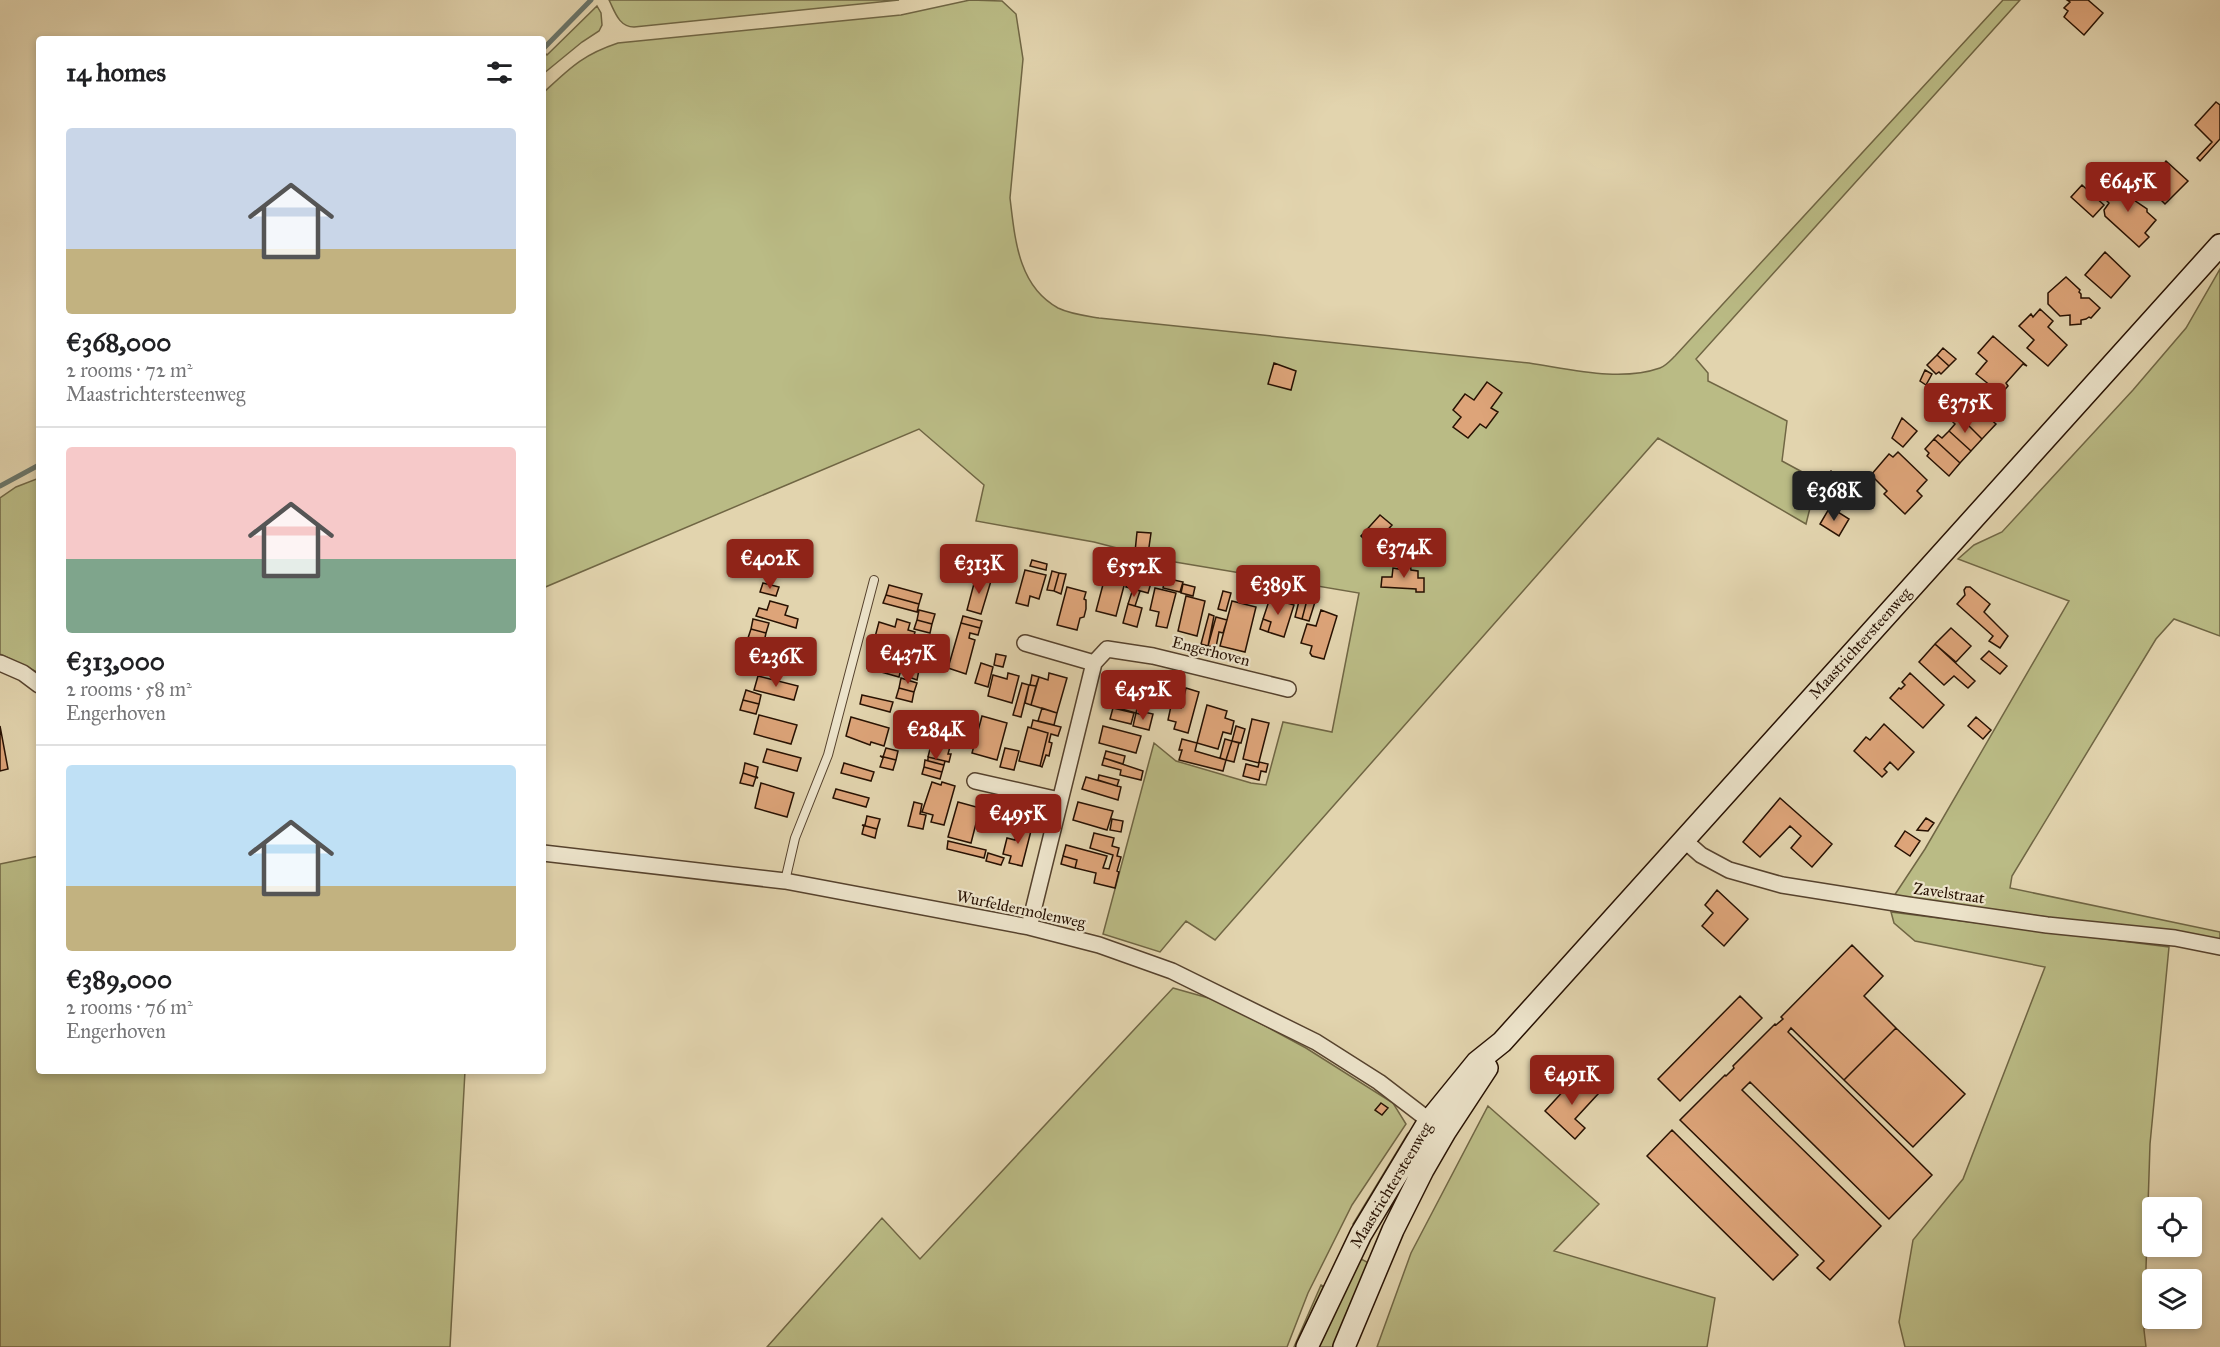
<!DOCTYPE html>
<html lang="en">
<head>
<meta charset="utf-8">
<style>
  body { margin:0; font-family:"IM FELL Great Primer",serif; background:#f2f2f2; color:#202124; height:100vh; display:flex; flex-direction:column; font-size:22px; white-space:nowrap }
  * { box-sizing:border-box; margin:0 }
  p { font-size:20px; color:#757577 }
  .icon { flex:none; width:33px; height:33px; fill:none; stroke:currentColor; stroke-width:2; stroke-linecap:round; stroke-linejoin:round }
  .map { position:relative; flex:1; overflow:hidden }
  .sheet { position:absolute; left:36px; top:36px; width:510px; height:1038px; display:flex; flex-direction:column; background:#fff; border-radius:6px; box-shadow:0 3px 9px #0003 }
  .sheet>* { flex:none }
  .controls { position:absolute; left:2142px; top:1197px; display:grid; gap:12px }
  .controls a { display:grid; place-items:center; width:60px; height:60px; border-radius:6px; background:#fff; box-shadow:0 3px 9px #0003; font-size:30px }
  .price { position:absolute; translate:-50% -51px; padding:0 14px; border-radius:6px; background:#8f2418; color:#fff; font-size:20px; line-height:39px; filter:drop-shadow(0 2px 3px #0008) }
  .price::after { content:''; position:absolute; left:50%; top:36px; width:18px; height:14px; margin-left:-9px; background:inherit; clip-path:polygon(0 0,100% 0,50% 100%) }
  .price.current { background:#222; color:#fff }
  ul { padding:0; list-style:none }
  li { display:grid; align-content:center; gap:12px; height:318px; padding:0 30px }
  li+li { border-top:2px solid #e0e0e0 }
  li span { display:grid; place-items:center; height:186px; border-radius:6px; color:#555 }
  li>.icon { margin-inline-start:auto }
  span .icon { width:108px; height:108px; fill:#fffc; stroke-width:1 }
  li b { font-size:26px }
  h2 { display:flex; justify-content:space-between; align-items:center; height:72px; padding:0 30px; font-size:26px }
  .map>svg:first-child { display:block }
  .green { fill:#babb85; stroke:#706644; stroke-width:1.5 }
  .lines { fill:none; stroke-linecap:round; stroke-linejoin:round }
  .stream { stroke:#69756a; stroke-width:5 }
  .building { fill:#dda479; stroke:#271102; stroke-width:1.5 }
  .service-casing { stroke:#56422d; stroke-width:10 }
  .minor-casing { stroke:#56422d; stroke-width:18 }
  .secondary-casing { stroke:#271102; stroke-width:24 }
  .service { stroke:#ece3ca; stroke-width:8 }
  .minor { stroke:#ece3ca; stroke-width:15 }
  .secondary { stroke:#ece3ca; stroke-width:21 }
  .labels { text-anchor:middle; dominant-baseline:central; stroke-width:4.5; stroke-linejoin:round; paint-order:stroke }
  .street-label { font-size:16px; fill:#271102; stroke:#ece3ca }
</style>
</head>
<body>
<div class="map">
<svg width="2220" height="1347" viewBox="0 0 2220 1347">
  <rect width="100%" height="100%" fill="#e2d4ae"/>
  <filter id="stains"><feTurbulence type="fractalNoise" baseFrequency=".00333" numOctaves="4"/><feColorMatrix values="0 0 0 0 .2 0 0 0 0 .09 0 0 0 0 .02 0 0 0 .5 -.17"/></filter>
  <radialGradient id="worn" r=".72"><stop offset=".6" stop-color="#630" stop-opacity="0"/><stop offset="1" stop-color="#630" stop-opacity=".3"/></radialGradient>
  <path class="green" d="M609,0H899L634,27C619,27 615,12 609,0Z
    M970,0L1002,1L1016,14L1023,59L1010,198C1015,239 1018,286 1058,308C1070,314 1087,316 1099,318L1529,363C1570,369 1620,382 1660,368C1666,366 1671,360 1675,356L2003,0H2020L1696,359L1708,373V381L1787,421L1782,461L1817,480L1806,524L1658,438L1215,940L1186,921L1160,952L1103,934L1154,743L1176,761L1251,783L1266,785L1283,722L1332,732L1359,593L1163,560L1094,542L976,521L984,485L919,429L543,588V93C570,68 582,55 618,43L901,15Z
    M597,6L601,13L602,25L599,31L582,42L543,74V51L547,55Z
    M2220,269V636L2174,619L2156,639L2012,876L2010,888L2220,932V941L1894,896L1925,849L2069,601L1958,559L1974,545L2002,532L2133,390L2186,328Z
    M39,478V673L0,654V498L16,487Z
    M39,856V1071H465L450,1347H0V864Z
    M1891,912L2169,947L2150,1144L2144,1330L2146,1347H1905L1899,1322L1913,1240L1963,1179L2045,967L1915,941L1894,923Z
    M1173,988L1219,1001L1306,1048L1393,1103L1406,1124L1352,1205L1308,1293L1287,1347H767L882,1218L920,1259Z
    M1488,1106L1599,1204L1554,1251L1715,1298L1707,1347H1377L1411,1253Z
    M1407,1135V1140L1357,1227L1353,1224Z
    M1355,1256L1371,1264L1335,1347H1313Z
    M1321,1285L1326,1288L1301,1347H1294Z"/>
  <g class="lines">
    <path class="stream" d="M543,49L591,0
      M0,486L39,465"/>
  </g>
  <path class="building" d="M2067,0H2088L2103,13L2084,35L2064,17L2068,11L2064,8L2070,2Z
    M2216,102L2220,105V139L2200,161L2197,158L2212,142L2195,125Z
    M2166,161L2188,181L2165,204L2154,193L2158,188L2150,181Z
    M2121,179L2138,195L2134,200L2147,209V212L2156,220L2145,233L2149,237L2139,247L2105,216L2104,210L2109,203L2104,198Z
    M2082,185L2104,205L2093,217L2071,197Z
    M2105,252L2130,276L2111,298L2085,275Z
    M2066,277L2080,290L2079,292L2081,294V298H2089L2100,308L2091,318L2089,317L2086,319L2081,320V324L2070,325V315L2060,316L2048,304V293Z
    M2040,309L2053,321L2048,327L2067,345L2048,366L2027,348L2034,340L2019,326L2031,314L2033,317Z
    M1993,336L2027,366L2023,364L2006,383L2008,386L2001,394L1976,374L1987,361L1978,353Z
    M1943,348L1956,359L1949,366L1937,355Z
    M1937,355L1949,366L1941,374L1939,372L1936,374L1927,365Z
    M1274,363L1296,371L1291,390L1268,384Z
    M1925,370L1932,374L1926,385L1920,381Z
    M1487,382L1502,393L1491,408L1498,412L1486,428L1480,424L1468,438L1453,427L1461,417L1453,410L1465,394L1474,400Z
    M1964,388L1990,411L1987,416L1996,424L1982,439L1959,416L1965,409L1954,399Z
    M1959,416L1982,439L1971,451L1949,431L1955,424L1953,422Z
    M1902,418L1917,431L1903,447L1892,438Z
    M1949,431L1971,451L1960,463L1934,439L1938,435L1942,438Z
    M1934,439L1960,463L1949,476L1927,456L1929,453L1925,449Z
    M1898,452L1927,480L1917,491L1922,496L1905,514L1884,494L1887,491L1871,475L1889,454L1893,457Z
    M1831,471L1845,484L1831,499L1817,486Z
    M1830,507L1849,519L1839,536L1820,524Z
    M1380,515L1392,525L1383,535L1369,544L1361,536Z
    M1137,532L1151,533L1148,554L1135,552Z
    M771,552L804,560L800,577L767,570Z
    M1032,560L1047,564L1046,570L1030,566Z
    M1399,562L1410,563L1411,570L1418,571V578H1424V592H1416V589L1381,587L1382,577H1392L1393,568L1399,569Z
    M1130,569L1144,573L1142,580L1151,583L1148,593L1126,587Z
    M1025,570L1046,575L1039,599L1030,596L1028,606L1016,603Z
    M1052,571L1059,573L1054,591L1047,590Z
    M1059,573L1066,574L1061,594L1054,591Z
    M976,576L991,581L981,614L967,610Z
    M1105,577L1125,582L1116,616L1096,611Z
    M1165,578L1183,582L1180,592L1163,588Z
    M763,583L779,587L776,596L760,592Z
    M1183,584L1195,587L1193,596L1181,593Z
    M889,585L922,594L919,604L886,595Z
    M1067,587L1086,592L1084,599L1086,600V609L1084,617L1080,618L1077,630L1057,625Z
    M1966,587H1970L1990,604L1984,612L2008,636L2000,648L1989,641L1993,636L1957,604L1965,595L1964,590Z
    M1155,588L1176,593L1167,628L1156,626L1159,612L1150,610Z
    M1133,589L1140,591L1135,606L1128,604Z
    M1223,591L1231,593L1226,611L1218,609Z
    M1256,592L1265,595L1262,603L1253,601Z
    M886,595L919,604L917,612L883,603Z
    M1186,596L1205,601L1197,636L1178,631Z
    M1300,597L1307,600L1302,619L1295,617Z
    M1270,598L1294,605L1284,637L1268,632L1271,622L1263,619Z
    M1307,600L1315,602L1309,621L1302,619Z
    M770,601L788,606L785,615L798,619L796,628L756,616L759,608L767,610Z
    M1232,601L1256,607L1245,652L1220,646Z
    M1128,604L1142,608L1137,627L1123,623Z
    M919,610L935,614L932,624L917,620Z
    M1321,610L1337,616L1324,659L1312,656L1310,653L1312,646L1301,643L1307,624L1316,626Z
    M1209,614L1214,616L1208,646L1201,644Z
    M963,616L982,621L980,628L961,623Z
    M1216,617L1227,620L1223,633L1219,632L1216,647L1208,646Z
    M753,619L769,623L766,633L751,629Z
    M897,619L910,623L908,630L915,632L911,646L875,637L879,622L895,627Z
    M1263,619L1271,622L1268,632L1260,629Z
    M917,620L932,624L930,633L914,629Z
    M961,623L980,628L978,635L970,633L969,638L975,640L966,674L948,668Z
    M1951,628L1971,646L1956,662L1935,644Z
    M751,629L766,633L764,642L748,638Z
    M748,641L761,644L756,659L744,655Z
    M1935,644L1975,681L1968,688L1954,676L1944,685L1919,662Z
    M1989,651L2007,666L2000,674L1981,659Z
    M871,652L903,661L899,677L867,668Z
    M996,654L1006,656L1003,667L994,665Z
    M981,663L993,667L988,687L975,683Z
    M908,667L919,670L917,680L906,676Z
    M1008,673L1019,676L1012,703L988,696L993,675L1007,679Z
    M1049,673L1067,678L1057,713L1031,705L1039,677L1048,680Z
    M1910,673L1944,705L1923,728L1890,698L1899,688L1901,689L1905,685L1902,682Z
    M1032,675L1039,677L1036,686L1030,685Z
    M1126,675L1144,679L1136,713L1118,708Z
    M1156,675L1164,677L1159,695L1151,694Z
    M758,676L798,686L794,700L754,690Z
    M1164,677L1171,678L1166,697L1159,695Z
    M901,678L917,683L914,692L899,688Z
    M1022,683L1029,685L1021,717L1013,715Z
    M1029,685L1036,686L1031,705L1025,703Z
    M899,688L914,692L912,702L896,698Z
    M1186,688L1199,692L1188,733L1174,729L1176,722L1168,720L1171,706L1181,708Z
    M746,690L761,695L759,704L743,700Z
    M862,695L893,702L890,712L860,704Z
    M743,700L759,704L756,714L740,710Z
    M1207,705L1227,711L1225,718L1234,721L1231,734L1223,732L1218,749L1197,743Z
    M1042,708L1057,713L1054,725L1038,721Z
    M1113,708L1134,713L1131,724L1110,719Z
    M1144,712L1153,714L1149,730L1133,726L1136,713L1143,715Z
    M759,715L797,725L791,744L754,734Z
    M982,716L1007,723L997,760L972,753Z
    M851,717L889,728L884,746L871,742L870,745L846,736Z
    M938,717L976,726L970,748L951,743L948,754H951L949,762L928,757Z
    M1976,717L1991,730L1983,739L1968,726Z
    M1252,719L1269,723L1259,762L1268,764L1266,772L1261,771L1259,780L1243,776L1246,764L1258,767L1259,763L1243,759Z
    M1033,720L1061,727L1058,736L1051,734L1049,742L1052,743L1049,756L1046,755L1042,767L1040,766L1048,733L1031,728Z
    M1884,724L1914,752L1898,770L1890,762L1884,769L1887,772L1882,777L1854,751L1866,737L1870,740Z
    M0,726L8,769L0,771Z
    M1103,726L1141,736L1136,753L1099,743Z
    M1236,726L1245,729L1241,743L1232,741Z
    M1028,727L1048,733L1040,766L1019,761Z
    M1182,739L1197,743L1195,751L1226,760L1223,771L1179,760L1182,750H1179Z
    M1225,739L1232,741L1226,760L1220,758Z
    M1232,741L1239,743L1234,762L1226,760Z
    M886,748L898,751L896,760L880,756L883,757Z
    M1005,748L1019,751L1014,770L1000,767Z
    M767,749L801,758L797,771L763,762Z
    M1106,751L1125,756L1123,764L1104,758Z
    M880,756L896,760L893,770L880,767L883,758Z
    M928,757L945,761L944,765L928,761Z
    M1104,758L1143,771L1141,780L1120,775L1121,770L1102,765Z
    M925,760L944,765L942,772L924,767Z
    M745,763L758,767L756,776L758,778L743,773Z
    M844,763L874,772L871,781L841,773Z
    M924,767L942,772L940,779L922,774Z
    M743,773L758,778L756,777L753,786L740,783Z
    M1099,775L1119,780L1117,786L1098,780Z
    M1086,777L1121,787L1118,800L1082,789Z
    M932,782L941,785L942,782L955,786L944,825L931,822L933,815L922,812Z
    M761,783L794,793L787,817L755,808Z
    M836,789L869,798L866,807L833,798Z
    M1780,798L1832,844L1812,867L1791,848L1801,836L1790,826L1760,857L1743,842Z
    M914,802L922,804L920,814L926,815L923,829L908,826Z
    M958,802L980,808L971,843L948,837Z
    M1078,802L1113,811L1107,830L1073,820Z
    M990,807L997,808L993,827L986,825Z
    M997,808L1005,810L1000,829L993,827Z
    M867,816L880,819L877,829L862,825H865Z
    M1926,818L1934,823L1928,831L1917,830Z
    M1112,819L1123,821L1121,832L1110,830Z
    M1019,824L1032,827L1022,866L1009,863L1011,856L1003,854L1007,838L1015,840Z
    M862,825L877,829L875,838L862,834L864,826Z
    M1905,831L1920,841L1910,856L1895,846Z
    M1094,833L1114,838L1112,846L1119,848L1117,856L1121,857L1117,871L1119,872L1115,888L1094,883L1096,873L1075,868L1077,860L1063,856L1066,845L1107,856L1103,868L1109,869L1113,855L1090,848Z
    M948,841L986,850L984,858L947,849Z
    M988,853L1004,858L1001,865L986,861Z
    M1063,856L1077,860L1075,868L1061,864Z
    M1717,890L1748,919L1724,946L1702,926L1713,913L1705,905Z
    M1852,945L1883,976L1864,996L1896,1028L1844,1080L1791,1028L1788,1032L1932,1175L1889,1219L1750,1082L1742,1090L1881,1226L1830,1280L1817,1268L1824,1261L1680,1120L1725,1075L1726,1076L1734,1068L1733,1066L1775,1024L1776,1025L1783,1019L1781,1017Z
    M1740,996L1762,1018L1680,1101L1658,1079Z
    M1896,1028L1965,1094L1913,1147L1844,1080Z
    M1577,1076L1598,1094L1575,1119L1585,1128L1575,1139L1545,1111Z
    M1381,1103L1388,1108L1382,1115L1375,1110Z
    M1672,1130L1798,1255L1773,1280L1647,1156Z"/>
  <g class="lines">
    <defs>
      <path id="service" d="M785,881L795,838L828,755L874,580"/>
      <path id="minor" d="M1025,643L1094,663
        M0,663L23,673L39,685
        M975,781L1059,800
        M1684,840L1701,855L1729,870L1782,885L1908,905L2047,925L2175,938L2220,947
        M543,853L785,881L1029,927L1099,945L1172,971L1316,1042L1379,1082L1435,1125
        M1029,927L1094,663L1107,649L1153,656L1288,689"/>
      <path id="secondary" d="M1307,1347L1361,1234L1429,1121L1477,1062L1502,1042L2220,245
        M1344,1347L1393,1230L1423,1170L1445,1132L1487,1068"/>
    </defs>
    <use href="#service" class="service-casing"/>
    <use href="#minor" class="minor-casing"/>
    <use href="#secondary" class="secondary-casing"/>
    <use href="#service" class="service"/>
    <use href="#minor" class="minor"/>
    <use href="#secondary" class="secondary"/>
  </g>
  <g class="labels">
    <g class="street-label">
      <text transform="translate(1860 643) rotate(-48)">Maastrichtersteenweg</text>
      <text transform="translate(1211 651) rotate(14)">Engerhoven</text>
      <text transform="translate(1949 893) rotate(8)">Zavelstraat</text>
      <text transform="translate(1021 909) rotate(12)">Wurfeldermolenweg</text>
      <text transform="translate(1391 1185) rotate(-59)">Maastrichtersteenweg</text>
    </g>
  </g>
  <rect width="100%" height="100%" filter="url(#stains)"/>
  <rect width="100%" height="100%" fill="url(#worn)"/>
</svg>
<div class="controls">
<a><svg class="icon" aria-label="locate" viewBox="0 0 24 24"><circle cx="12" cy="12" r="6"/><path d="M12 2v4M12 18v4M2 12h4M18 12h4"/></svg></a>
<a><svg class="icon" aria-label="layers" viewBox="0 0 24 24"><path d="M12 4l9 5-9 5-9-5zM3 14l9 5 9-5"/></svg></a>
</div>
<b class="price" style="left:2128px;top:213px">€645K</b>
<b class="price" style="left:1965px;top:434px">€375K</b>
<b class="price current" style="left:1834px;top:522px">€368K</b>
<b class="price" style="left:1404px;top:579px">€374K</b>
<b class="price" style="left:770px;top:590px">€402K</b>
<b class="price" style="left:979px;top:595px">€313K</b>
<b class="price" style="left:1134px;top:598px">€552K</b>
<b class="price" style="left:1278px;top:616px">€389K</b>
<b class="price" style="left:908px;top:685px">€437K</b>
<b class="price" style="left:776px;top:688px">€236K</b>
<b class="price" style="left:1143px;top:721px">€452K</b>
<b class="price" style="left:936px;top:761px">€284K</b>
<b class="price" style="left:1018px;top:845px">€495K</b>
<b class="price" style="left:1572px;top:1106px">€491K</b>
<section class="sheet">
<h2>14 homes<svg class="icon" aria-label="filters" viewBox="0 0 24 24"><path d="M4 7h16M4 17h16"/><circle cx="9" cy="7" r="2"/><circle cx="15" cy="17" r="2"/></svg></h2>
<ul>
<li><span style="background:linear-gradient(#c9d6e8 65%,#c2b280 0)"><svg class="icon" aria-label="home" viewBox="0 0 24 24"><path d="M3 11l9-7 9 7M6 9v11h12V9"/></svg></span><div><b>€368,000</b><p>2 rooms · 72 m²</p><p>Maastrichtersteenweg</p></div></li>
<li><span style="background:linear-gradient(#f6c9c9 60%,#7fa58c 0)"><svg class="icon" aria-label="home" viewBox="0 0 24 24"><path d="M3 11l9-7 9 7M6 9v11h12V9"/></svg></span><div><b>€313,000</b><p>2 rooms · 58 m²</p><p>Engerhoven</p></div></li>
<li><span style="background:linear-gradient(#bfe0f5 65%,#c2b280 0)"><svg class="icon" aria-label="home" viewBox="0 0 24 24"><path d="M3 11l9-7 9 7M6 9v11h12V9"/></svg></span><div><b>€389,000</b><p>2 rooms · 76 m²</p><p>Engerhoven</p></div></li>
</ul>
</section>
</div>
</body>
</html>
